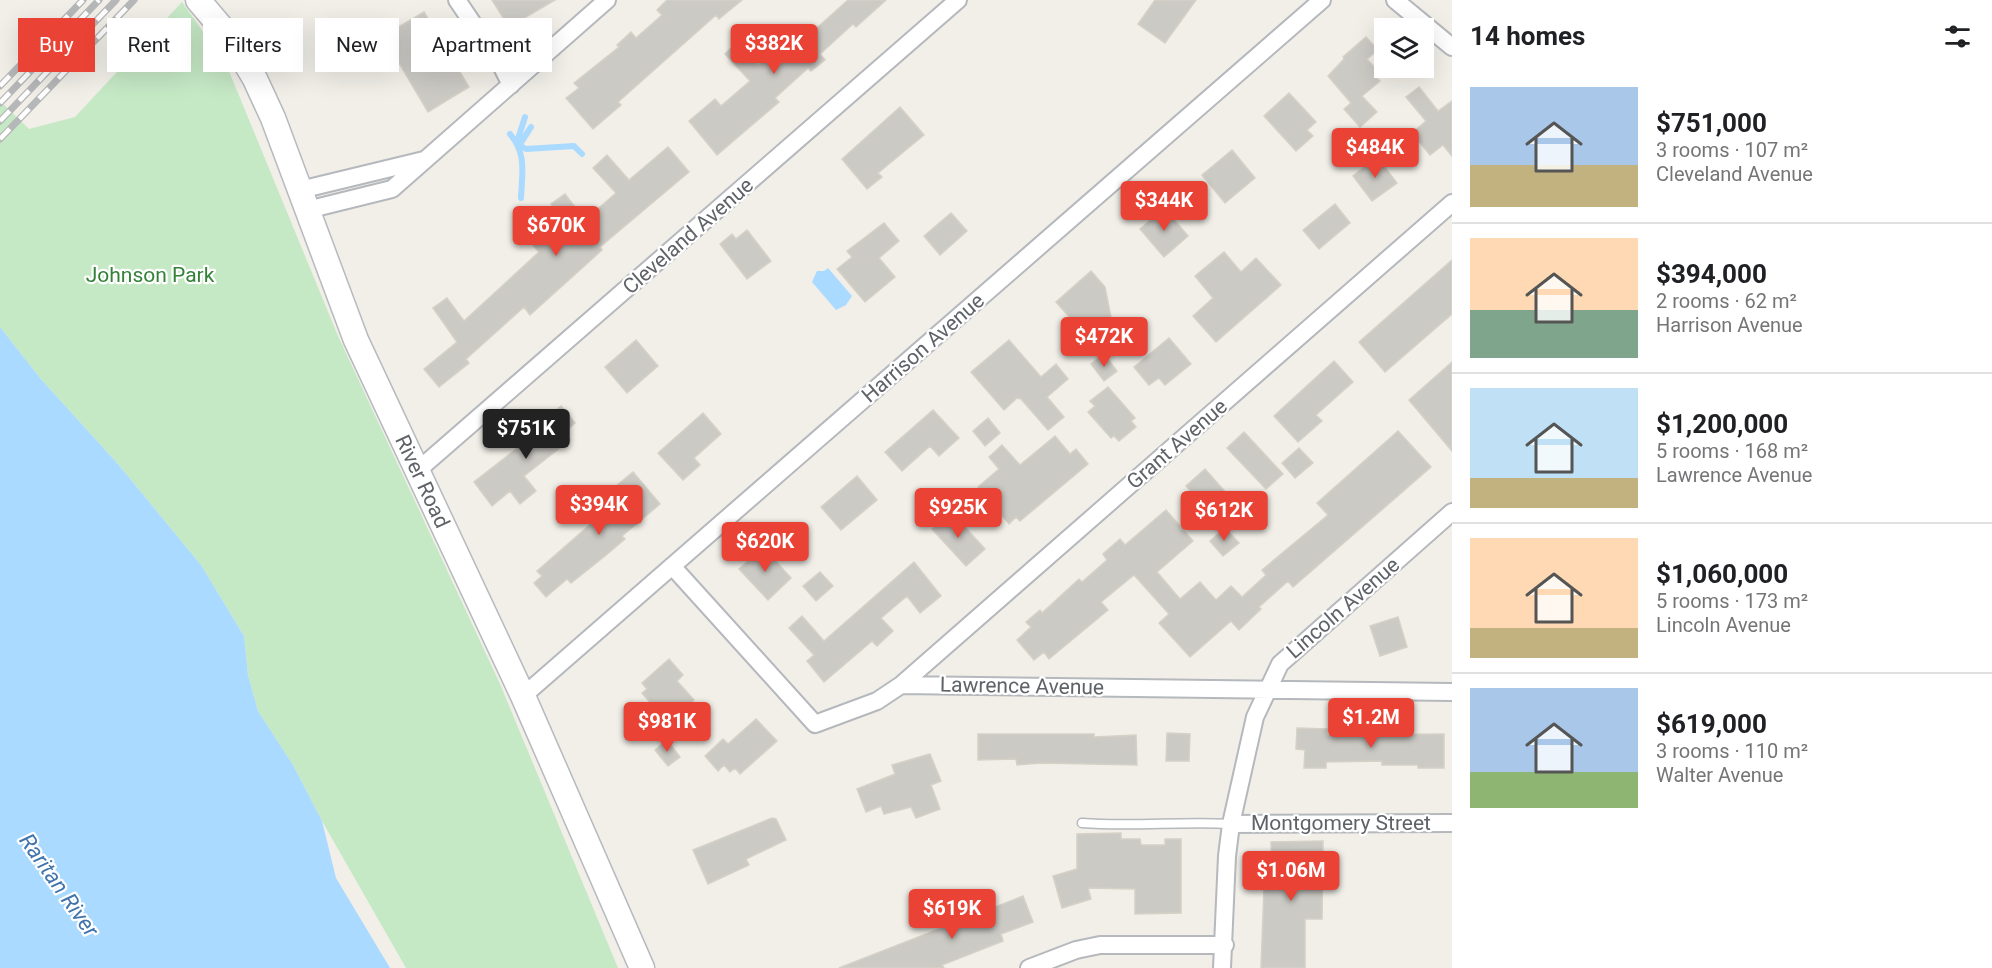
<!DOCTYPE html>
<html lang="en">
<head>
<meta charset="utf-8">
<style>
  body { margin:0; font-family:Roboto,sans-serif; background:#f2f2f2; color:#202124; height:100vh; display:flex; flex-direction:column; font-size:22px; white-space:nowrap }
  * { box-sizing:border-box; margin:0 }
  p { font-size:20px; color:#757577 }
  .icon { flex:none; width:33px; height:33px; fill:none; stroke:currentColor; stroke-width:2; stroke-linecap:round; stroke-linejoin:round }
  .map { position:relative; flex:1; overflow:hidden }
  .side { display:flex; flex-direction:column; background:#fff; width:540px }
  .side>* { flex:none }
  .hud { position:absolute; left:18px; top:18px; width:570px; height:54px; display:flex; gap:12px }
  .buttons { position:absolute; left:1374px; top:18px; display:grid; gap:12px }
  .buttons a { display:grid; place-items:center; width:60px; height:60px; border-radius:0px; background:#fff; box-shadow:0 6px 24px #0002; font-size:30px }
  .price { position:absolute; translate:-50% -51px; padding:0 14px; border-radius:6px; background:#ea4335; color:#fff; font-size:20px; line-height:39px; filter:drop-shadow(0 2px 3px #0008) }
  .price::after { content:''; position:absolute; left:50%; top:36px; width:18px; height:14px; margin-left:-9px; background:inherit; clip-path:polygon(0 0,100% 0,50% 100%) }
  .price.current { background:#222; color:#fff }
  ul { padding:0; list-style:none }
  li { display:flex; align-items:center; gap:18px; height:150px; padding:0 18px }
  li+li { border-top:2px solid #e0e0e0 }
  li span { display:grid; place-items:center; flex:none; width:168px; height:120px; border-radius:0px; color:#555 }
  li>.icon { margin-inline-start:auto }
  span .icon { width:72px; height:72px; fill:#fffc; stroke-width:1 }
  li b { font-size:26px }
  h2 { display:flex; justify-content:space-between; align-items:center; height:72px; padding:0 18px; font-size:26px }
  .chip { padding:0 21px; border-radius:0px; background:#fff; box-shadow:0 6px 24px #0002; font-size:21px; line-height:54px }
  .chip.current { background:#ea4335; color:#fff }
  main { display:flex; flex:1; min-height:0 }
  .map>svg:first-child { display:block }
  .green { fill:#c5e8c5 }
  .water { fill:#aadaff }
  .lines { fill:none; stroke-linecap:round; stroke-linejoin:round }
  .stream { stroke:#aadaff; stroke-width:6 }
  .building { fill:#cccac5; stroke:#d6d1c6; stroke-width:1.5 }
  .lane-casing { stroke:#b5b8bc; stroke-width:11 }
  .street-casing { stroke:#b5b8bc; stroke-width:20 }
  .secondary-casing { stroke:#b6babf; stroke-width:27 }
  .lane { stroke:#fff; stroke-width:8 }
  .street { stroke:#fff; stroke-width:16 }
  .secondary { stroke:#fff; stroke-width:24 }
  .rail-casing { stroke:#b6b7b8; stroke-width:7 }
  .rail { stroke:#fff; stroke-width:4.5; stroke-dasharray:14; stroke-linecap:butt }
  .labels { text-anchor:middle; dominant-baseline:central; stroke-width:4.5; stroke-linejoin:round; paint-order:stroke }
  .street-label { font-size:21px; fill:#5f6368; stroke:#fff }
  .park-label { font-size:21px; fill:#348238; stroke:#fff }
  .water-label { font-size:22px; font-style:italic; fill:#4174aa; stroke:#fff }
</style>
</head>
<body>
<main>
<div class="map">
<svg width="1452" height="968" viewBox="0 0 1452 968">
  <rect width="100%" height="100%" fill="#f1efe8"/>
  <path class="green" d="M182,2L226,64L338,336L500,684L618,968H406L322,821L293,765L258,711L248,675L244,636L201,565L117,463L40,378L0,327V101L29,129L75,117Z"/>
  <path class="water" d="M828,268L852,296L846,305L836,310L812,282L817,271H824Z
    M0,327L40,378L117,463L201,565L244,636L248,675L258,711L293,765L322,821L336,878L390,968H0Z"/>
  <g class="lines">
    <path class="stream" d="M510,134C527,154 522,173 521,198
      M517,142L525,117
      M517,142L520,144L531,127
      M519,145L526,149L574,146L582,154"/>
  </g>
  <path class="building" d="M492,0H555L509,27Z
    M667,0H742L719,19L716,15L618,102L621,105L593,129L566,98L579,88L574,83L619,47L617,45L631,32L636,38L662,15L657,10Z
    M848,0H886L856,27L853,24L820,54L825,60L811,71L808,68L775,98L779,102L717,155L689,121L715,99L721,106L750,81L725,54L737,42L758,65L801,26L809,35Z
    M1155,0H1196L1165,43L1138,24Z
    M424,12L469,87L428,112L383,36Z
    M1366,37L1378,50L1367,59L1380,73L1376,77L1380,81L1362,96L1377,112L1360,127L1344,109L1351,103L1328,76L1344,59L1343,57Z
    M1419,87L1438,111L1452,101V156L1443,145L1430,155L1412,133L1426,121L1406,97Z
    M1289,93L1316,122L1307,130L1313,136L1296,151L1264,116Z
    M900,107L924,135L878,173L882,177L867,189L842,159Z
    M668,147L689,172L600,247L602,250L530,315L524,307L466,359L469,363L439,387L424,369L457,342L433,308L447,298L464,321L539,252L532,244L561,217L551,204L565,194L585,220L616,193L593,168L607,155L629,180Z
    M1232,150L1255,178L1225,203L1202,175Z
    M1377,157L1397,183L1372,201L1353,176Z
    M1335,204L1350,223L1319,249L1303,230Z
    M1164,208L1188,236L1164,257L1140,229Z
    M951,213L967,231L940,255L924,236Z
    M884,223L899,241L879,258L895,277L865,302L837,269L852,257L847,251Z
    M747,230L771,261L747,279L720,244L732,234L736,239Z
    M1224,252L1241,272L1256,258L1281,285L1216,342L1193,316L1213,298L1195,276Z
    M1452,260V314L1385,372L1359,342Z
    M1091,271L1105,287L1111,317L1088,338L1056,302Z
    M1169,338L1191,364L1165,385L1159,378L1149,385L1134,367Z
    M636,340L658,366L627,393L605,367Z
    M1009,340L1041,377L1056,364L1068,379L1047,397L1064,417L1048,430L1021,399L1017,398L1004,410L971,372Z
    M1104,354L1117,371L1104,381L1091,364Z
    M1334,361L1353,382L1316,415L1322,421L1298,442L1274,416Z
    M1452,362V451L1409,400Z
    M1108,387L1135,418L1131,421L1136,427L1119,441L1114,436L1111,438L1088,412L1095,406L1090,401Z
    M561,406L575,423L564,433L570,440L524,476L536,491L520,504L510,491L492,506L474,482L528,440L525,436Z
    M933,410L959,438L939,456L930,446L902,471L885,452Z
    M703,413L721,434L694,458L700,465L683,480L658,453Z
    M988,418L1000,433L985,446L973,431Z
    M1398,431L1431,467L1293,587L1288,581L1259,607L1261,609L1239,630L1231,621L1190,657L1159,623L1169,614L1134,575L1101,602L1108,610L1049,659L1044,652L1034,660L1017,640L1031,627L1026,622L1040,610L1042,613L1079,579L1082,582L1107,560L1103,554L1120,539L1125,545L1166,510L1193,541L1157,572L1180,599L1200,582L1216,600L1231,586L1242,597L1266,575L1262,570L1328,515L1317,503Z
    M1244,432L1283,474L1266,489L1227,448Z
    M1055,436L1070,454L1076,449L1088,464L1020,521L1016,517L1009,524L978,487L999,469L989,457L1002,445L1020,465Z
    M1299,448L1313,463L1295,478L1282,463Z
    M1205,469L1235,503L1216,519L1186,486Z
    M633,472L660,504L622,536L625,539L605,556L571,583L567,579L546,597L534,583L542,576L537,571L624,495L616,486Z
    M857,476L877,500L841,530L821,507Z
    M951,512L985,549L966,566L932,529Z
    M1225,528L1239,543L1223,556L1210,541Z
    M763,547L791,578L768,600L739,569Z
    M914,562L941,596L920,613L907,596L881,618L893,631L877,646L872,641L824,682L807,661L814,655L789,628L802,616L824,641Z
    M820,572L833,586L816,601L803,586Z
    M1398,617L1407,647L1380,656L1370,626Z
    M669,659L683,675L677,681L694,700L668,723L642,693L647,689L642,683Z
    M756,719L777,741L740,774L735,768L730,772L724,765L718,771L705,756L723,739L728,744Z
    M1297,728L1327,729V735L1444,734V768H1418V765H1382V761L1326,762V768H1304L1305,750L1296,749Z
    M1167,733L1190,734L1189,761H1166Z
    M978,734H1094V737L1136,735L1137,765L1042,763L1017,765L1016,759L978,760Z
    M667,740L680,757L668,766L655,750Z
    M930,754L941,781L931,785L940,809L916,818L911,807L884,814L881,806L866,812L857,789L895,774L892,765Z
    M772,818L776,819L786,840L746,859L749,865L708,884L693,850Z
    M1121,833V839H1140L1141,845H1165V839H1181V913L1135,914V889L1088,888L1091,899L1062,908L1053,876L1077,869V834Z
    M1323,841L1322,919H1305V968H1261L1264,888H1272L1271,842Z
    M1023,896L1033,922L1001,934L1003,941L942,965L944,968H839Z"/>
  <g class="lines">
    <defs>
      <path id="lane" d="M1082,823C1132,827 1181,821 1231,824"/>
      <path id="street" d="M457,0L501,65L511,85
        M1395,0L1452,47
        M300,190L424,160
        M307,210L392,189L607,0
        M417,471L958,0
        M672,566L815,724L877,701L901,685L1452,692
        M901,685L1452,203
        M523,696L1322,0
        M1231,824L1452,823
        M1029,968L1076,950L1100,945H1225
        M1222,968L1227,856L1231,824L1255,717L1280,664L1452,512"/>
      <g id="secondary">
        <path id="s1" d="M198,0L232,40L255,79L273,118L356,340L523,696L642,968"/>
      </g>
    </defs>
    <use href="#lane" class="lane-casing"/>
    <use href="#street" class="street-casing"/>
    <use href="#secondary" class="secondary-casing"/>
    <use href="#lane" class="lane"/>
    <use href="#street" class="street"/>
    <use href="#secondary" class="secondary"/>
    <defs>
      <path id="rail" d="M0,86L83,0
        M0,103L99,0
        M0,121L116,0
        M0,139L134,0"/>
    </defs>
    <use href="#rail" class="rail-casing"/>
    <use href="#rail" class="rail"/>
  </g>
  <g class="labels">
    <g class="street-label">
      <text transform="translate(688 236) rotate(-41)">Cleveland Avenue</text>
      <text transform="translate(923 348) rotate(-41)">Harrison Avenue</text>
      <text transform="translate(1177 444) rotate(-41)">Grant Avenue</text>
      <text stroke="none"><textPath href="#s1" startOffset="534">River Road</textPath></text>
      <text transform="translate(1343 608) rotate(-41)">Lincoln Avenue</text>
      <text transform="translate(1022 686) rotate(1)">Lawrence Avenue</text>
      <text x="1341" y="823">Montgomery Street</text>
    </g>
    <g class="park-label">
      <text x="150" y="275">Johnson Park</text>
    </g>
    <g class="water-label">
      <text transform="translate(59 885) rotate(55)">Raritan River</text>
    </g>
  </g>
</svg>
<div class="buttons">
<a><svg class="icon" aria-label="layers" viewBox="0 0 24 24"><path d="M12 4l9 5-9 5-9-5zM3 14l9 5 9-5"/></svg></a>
</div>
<b class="price" style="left:774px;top:75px">$382K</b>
<b class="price" style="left:1375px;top:179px">$484K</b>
<b class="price" style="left:1164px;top:232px">$344K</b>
<b class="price" style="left:556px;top:257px">$670K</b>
<b class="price" style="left:1104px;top:368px">$472K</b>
<b class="price current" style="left:526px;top:460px">$751K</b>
<b class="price" style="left:599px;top:536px">$394K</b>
<b class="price" style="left:958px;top:539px">$925K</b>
<b class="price" style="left:1224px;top:542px">$612K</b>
<b class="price" style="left:765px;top:573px">$620K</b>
<b class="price" style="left:1371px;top:749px">$1.2M</b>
<b class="price" style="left:667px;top:753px">$981K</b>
<b class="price" style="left:1291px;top:902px">$1.06M</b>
<b class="price" style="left:952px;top:940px">$619K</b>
<div class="hud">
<a class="chip current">Buy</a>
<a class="chip">Rent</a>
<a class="chip">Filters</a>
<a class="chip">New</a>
<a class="chip">Apartment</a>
</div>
</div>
<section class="side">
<h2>14 homes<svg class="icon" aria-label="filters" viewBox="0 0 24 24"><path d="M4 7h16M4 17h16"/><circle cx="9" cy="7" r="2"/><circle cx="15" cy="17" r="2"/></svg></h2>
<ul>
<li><span style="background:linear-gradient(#a9c7e8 65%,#c2b280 0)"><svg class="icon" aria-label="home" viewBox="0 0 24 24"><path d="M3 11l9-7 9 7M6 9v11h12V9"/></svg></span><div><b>$751,000</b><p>3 rooms · 107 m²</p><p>Cleveland Avenue</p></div></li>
<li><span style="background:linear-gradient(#ffd9b3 60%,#7fa58c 0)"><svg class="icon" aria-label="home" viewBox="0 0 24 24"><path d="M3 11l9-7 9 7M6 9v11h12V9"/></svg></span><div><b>$394,000</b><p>2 rooms · 62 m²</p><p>Harrison Avenue</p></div></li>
<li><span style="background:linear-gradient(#bfe0f5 75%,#c2b280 0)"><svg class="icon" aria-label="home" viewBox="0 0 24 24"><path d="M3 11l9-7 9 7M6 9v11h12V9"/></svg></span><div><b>$1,200,000</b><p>5 rooms · 168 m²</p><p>Lawrence Avenue</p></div></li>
<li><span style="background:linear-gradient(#ffd9b3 75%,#c2b280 0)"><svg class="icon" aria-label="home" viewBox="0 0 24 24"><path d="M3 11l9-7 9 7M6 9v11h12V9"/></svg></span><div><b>$1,060,000</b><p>5 rooms · 173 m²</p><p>Lincoln Avenue</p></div></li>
<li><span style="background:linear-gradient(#a9c7e8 70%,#8fb573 0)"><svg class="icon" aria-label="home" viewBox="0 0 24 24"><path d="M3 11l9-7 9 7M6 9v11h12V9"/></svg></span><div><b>$619,000</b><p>3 rooms · 110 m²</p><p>Walter Avenue</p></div></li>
</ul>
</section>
</main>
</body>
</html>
